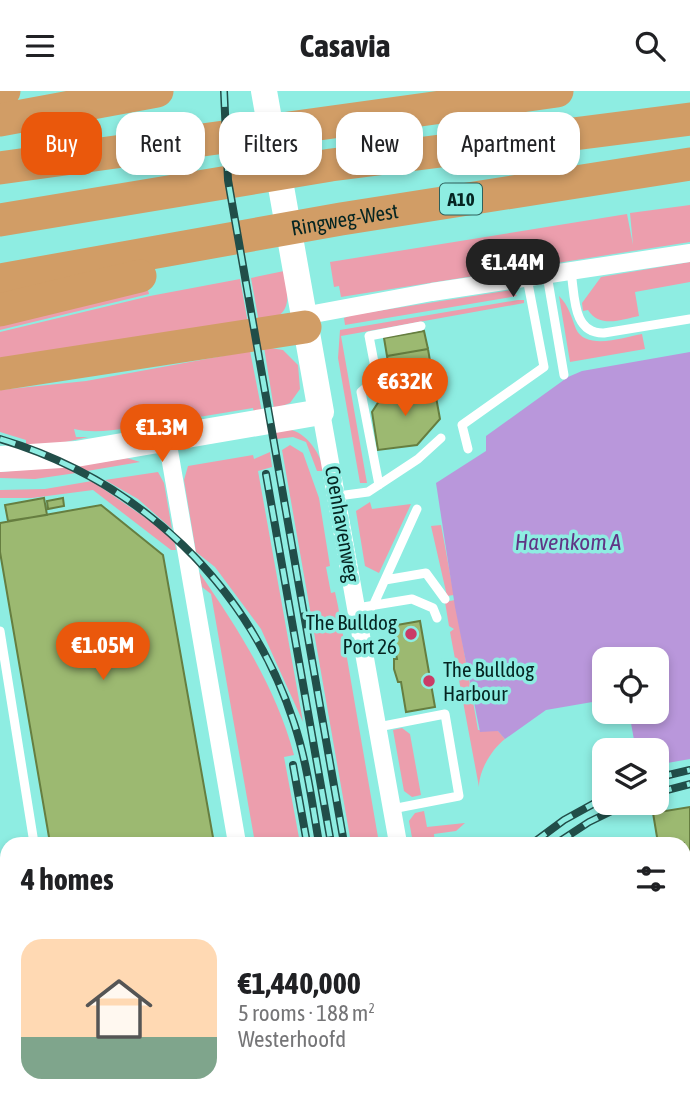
<!DOCTYPE html>
<html lang="en">
<head>
<meta charset="utf-8">
<style>
  body { margin:0; font-family:"Asap Condensed",sans-serif; background:#f2f2f2; color:#202124; height:100vh; display:flex; flex-direction:column; font-size:26px; white-space:nowrap }
  * { box-sizing:border-box; margin:0 }
  p { font-size:23px; color:#757577 }
  .icon { flex:none; width:38px; height:38px; fill:none; stroke:currentColor; stroke-width:2; stroke-linecap:round; stroke-linejoin:round }
  .map { position:relative; flex:1; overflow:hidden }
  .panel { position:absolute; left:0px; top:746px; width:691px; height:275px; display:flex; flex-direction:column; background:#fff; border-radius:21px 21px 0 0; box-shadow:0 4px 10px #0003 }
  .panel>* { flex:none }
  .guide { position:absolute; left:21px; top:21px; width:649px; height:63px; display:flex; gap:14px }
  .buttons { position:absolute; left:592px; top:556px; display:grid; gap:14px }
  .buttons a { display:grid; place-items:center; width:77px; height:77px; border-radius:14px; background:#fff; box-shadow:0 4px 10px #0003; font-size:35px }
  .price { position:absolute; translate:-50% -60px; padding:0 16px; border-radius:24px; background:#ea580c; color:#fff; font-size:23px; line-height:46px; filter:drop-shadow(0 2px 4px #0008) }
  .price::after { content:''; position:absolute; left:50%; top:42px; width:21px; height:16px; margin-left:-10px; background:inherit; clip-path:polygon(0 0,100% 0,50% 100%) }
  .price.on { background:#222; color:#fff }
  ul { padding:0; list-style:none }
  li { display:flex; align-items:center; gap:21px; height:175px; padding:0 21px }
  li span { display:grid; place-items:center; flex:none; width:196px; height:140px; border-radius:21px; color:#555 }
  li>.icon { margin-inline-start:auto }
  span .icon { width:84px; height:84px; fill:#fffc; stroke-width:1 }
  li b { font-size:30px }
  h2 { display:flex; justify-content:space-between; align-items:center; height:84px; padding:0 21px; font-size:30px }
  .tag { padding:0 24px; border-radius:21px; background:#fff; box-shadow:0 4px 10px #0003; font-size:24px; line-height:63px }
  .tag.on { background:#ea580c; color:#fff }
  header { display:flex; justify-content:space-between; align-items:center; height:91px; padding:0 21px; background:#fff; font-size:32px; font-weight:700 }
  .map>svg:first-child { display:block }
  .green { fill:#ec9ead }
  .water { fill:#b997db }
  .building { fill:#9cb971; stroke:#667e40; stroke-width:2 }
  .lines { fill:none; stroke-linecap:round; stroke-linejoin:round }
  .service { stroke:#fff; stroke-width:9 }
  .minor { stroke:#fff; stroke-width:18 }
  .secondary { stroke:#fff; stroke-width:26 }
  .motorway { stroke:#d19d66; stroke-width:33 }
  .rail-casing { stroke:#214e49; stroke-width:8 }
  .rail { stroke:#8eede2; stroke-width:5; stroke-dasharray:16; stroke-linecap:butt }
  .poi-dot { fill:#ca3c67; stroke:#8eede2; stroke-width:2.5 }
  .labels { text-anchor:middle; dominant-baseline:central; stroke-width:7; stroke-linejoin:round; paint-order:stroke }
  .shield { fill:#8eede2; stroke:#2e615c; stroke-width:2 }
  .shield-label { font-size:19px; font-weight:bold; fill:#052522 }
  .street-label { font-size:21px; fill:#052522; stroke:#8eede2 }
  .poi-label { font-size:21px; fill:#052522; stroke:#8eede2; text-anchor:end }
  .water-label { font-size:23px; font-style:italic; fill:#603585; stroke:#8eede2 }
</style>
</head>
<body>
<header><svg class="icon" aria-label="menu" viewBox="0 0 24 24"><path d="M4 6h16M4 12h16M4 18h16"/></svg>Casavia<svg class="icon" aria-label="search" viewBox="0 0 24 24"><circle cx="10" cy="10" r="6"/><path d="M15 15l6 6"/></svg></header>
<div class="map">
<svg width="690" height="1019" viewBox="0 0 690 1019">
  <rect width="100%" height="100%" fill="#8eede2"/>
  <path class="green" d="M690,114V151L347,205L341,206L339,195L334,196L330,171L627,123L633,154L630,122Z
    M690,171V191L635,201L639,225C623,228 600,238 588,219L583,220L582,212L601,186Z
    M284,180C290,214 291,221 260,237L251,187Z
    M240,188L249,238L0,276V241L150,205Z
    M148,199L149,203L0,239V235Z
    M512,199L517,205L345,234L344,227L352,224Z
    M559,205C569,215 571,225 576,238C586,260 625,246 642,243L645,258L570,271Z
    M518,209H524V212L341,245L367,392H360L338,267L340,239Z
    M264,256L283,259L298,274L300,298L290,312L274,318Z
    M250,260L262,321L254,322L253,317L193,327V332L172,336L163,331C133,336 100,344 74,338L76,346H88L39,357L26,353V349L0,341V299L86,290Z
    M288,338C308,342 319,362 325,380H317L306,351L293,346L277,348L275,339Z
    M290,354L303,362L319,407L330,475L326,476L331,502L335,501L338,515L379,752H351L282,359Z
    M270,361L272,376L258,380L303,631L261,538L215,476L196,461L184,389L188,375L253,364L254,368Z
    M127,367L140,371L87,380L76,379L78,375Z
    M65,375L76,382L35,388L0,387V381Z
    M158,381L164,392L172,438L138,408L105,389Z
    M92,390L166,441L174,448L176,459H171L93,399L32,407H0V399L45,398Z
    M370,411L372,418L411,413L379,482L365,475L356,420Z
    M441,434L454,504L447,505L431,435Z
    M199,481C238,538 276,596 294,664L284,666L300,752H255L211,503L202,496Z
    M455,509L478,639L498,640L505,648C492,658 479,679 479,696L450,541L454,538L449,535L445,511Z
    M402,637L410,643L421,704L412,706L404,700L393,639Z
    M424,720L427,736L465,732L456,740L434,743L435,752H413L409,730L415,722Z"/>
  <path class="water" d="M690,261V668L656,674V660H636L629,621H656V569H604V609L546,619L505,648L498,640L480,641L455,516L436,392L486,360V345L568,286L582,280Z
    M0,820L7,860V1013H34L35,1019H0Z"/>
  <path class="building" d="M424,240L428,258L387,265L384,247Z
    M428,258L431,276L390,284L387,265Z
    M431,276L434,295L394,302L390,284Z
    M434,295L440,328L417,354L378,359L372,321L383,304Z
    M44,407L47,424L8,430L5,414Z
    M63,407L64,415L48,418L47,410Z
    M101,414L163,464L214,752H50L0,461V432Z
    M420,530L435,616L406,621L401,591H398L394,578V568H397L391,535Z
    M690,716V789L684,790V752H658L653,722Z
    M96,1013H259L260,1019H97Z
    M499,1013H591L592,1019H471Z"/>
  <g class="lines">
    <path class="service" d="M571,181C575,204 572,243 604,242L690,228
      M547,184L564,284
      M468,358L462,334L544,276L527,187
      M379,394L361,301L377,287L369,245L421,235
      M338,405L368,401L418,368L441,347
      M385,489L426,482L445,508
      M373,515L417,418
      M357,517L412,508L433,517L437,527
      M0,540L34,752
      M378,636L445,623L459,705L392,718
      M684,833L690,832
      M77,1013L78,1019
      M676,1013L677,1019"/>
    <path class="minor" d="M303,225L432,201L690,162
      M321,321L398,752
      M167,348L237,752
      M282,1013L283,1019
      M443,1013L444,1019"/>
    <path class="secondary" d="M0,368L76,363L321,321L264,0"/>
    <g class="motorway">
      <path d="M0,0H4"/>
      <path d="M0,29L157,0"/>
      <path d="M0,77L557,0"/>
      <path d="M0,129L331,74L690,28"/>
      <path id="s1" d="M0,189L341,128L690,73"/>
      <path d="M0,219L140,185"/>
      <path d="M0,283L305,236"/>
    </g>
    <defs>
      <path id="rail" d="M224,0L228,89L344,752
        M0,348C139,389 249,494 294,632C307,671 312,712 319,752
        M266,383L331,752
        M293,674L307,752
        M656,687L690,679
        M656,702L690,693
        M533,752L564,729L604,707
        M557,752L589,731L628,712
        M345,1013L346,1019
        M364,1013L365,1019
        M377,1013L378,1019
        M398,1013L400,1019
        M415,1013V1019"/>
    </defs>
    <use href="#rail" class="rail-casing"/>
    <use href="#rail" class="rail"/>
  </g>
  <g class="poi-dot">
    <circle cx="411" cy="543" r="7"/>
    <circle cx="429" cy="590" r="7"/>
  </g>
  <g class="labels">
    <rect class="shield" x="440" y="92.5" width="42" height="31" rx="5"/>
    <g class="shield-label">
      <text x="461" y="108">A10</text>
    </g>
    <g class="street-label">
      <text stroke="none"><textPath href="#s1" startOffset="350">Ringweg-West</textPath></text>
      <text transform="translate(343 433) rotate(80)">Coenhavenweg</text>
    </g>
    <g class="poi-label">
      <text x="397" y="531">The Bulldog<tspan x="397" dy="24">Port 26</tspan></text>
      <text x="443" y="578" text-anchor="start">The Bulldog<tspan x="443" dy="24">Harbour</tspan></text>
    </g>
    <g class="water-label">
      <text x="568" y="451">Havenkom A</text>
    </g>
  </g>
</svg>
<div class="buttons">
<a><svg class="icon" aria-label="locate" viewBox="0 0 24 24"><circle cx="12" cy="12" r="6"/><path d="M12 2v4M12 18v4M2 12h4M18 12h4"/></svg></a>
<a><svg class="icon" aria-label="layers" viewBox="0 0 24 24"><path d="M12 4l9 5-9 5-9-5zM3 14l9 5 9-5"/></svg></a>
</div>
<b class="price on" style="left:513px;top:208px">€1.44M</b>
<b class="price" style="left:405px;top:327px">€632K</b>
<b class="price" style="left:162px;top:373px">€1.3M</b>
<b class="price" style="left:103px;top:591px">€1.05M</b>
<div class="guide">
<a class="tag on">Buy</a>
<a class="tag">Rent</a>
<a class="tag">Filters</a>
<a class="tag">New</a>
<a class="tag">Apartment</a>
</div>
<section class="panel">
<h2>4 homes<svg class="icon" aria-label="filters" viewBox="0 0 24 24"><path d="M4 7h16M4 17h16"/><circle cx="9" cy="7" r="2"/><circle cx="15" cy="17" r="2"/></svg></h2>
<ul>
<li><span style="background:linear-gradient(#ffd9b3 70%,#7fa58c 0)"><svg class="icon" aria-label="home" viewBox="0 0 24 24"><path d="M3 11l9-7 9 7M6 9v11h12V9"/></svg></span><div><b>€1,440,000</b><p>5 rooms · 188 m²</p><p>Westerhoofd</p></div></li>
</ul>
</section>
</div>
</body>
</html>
